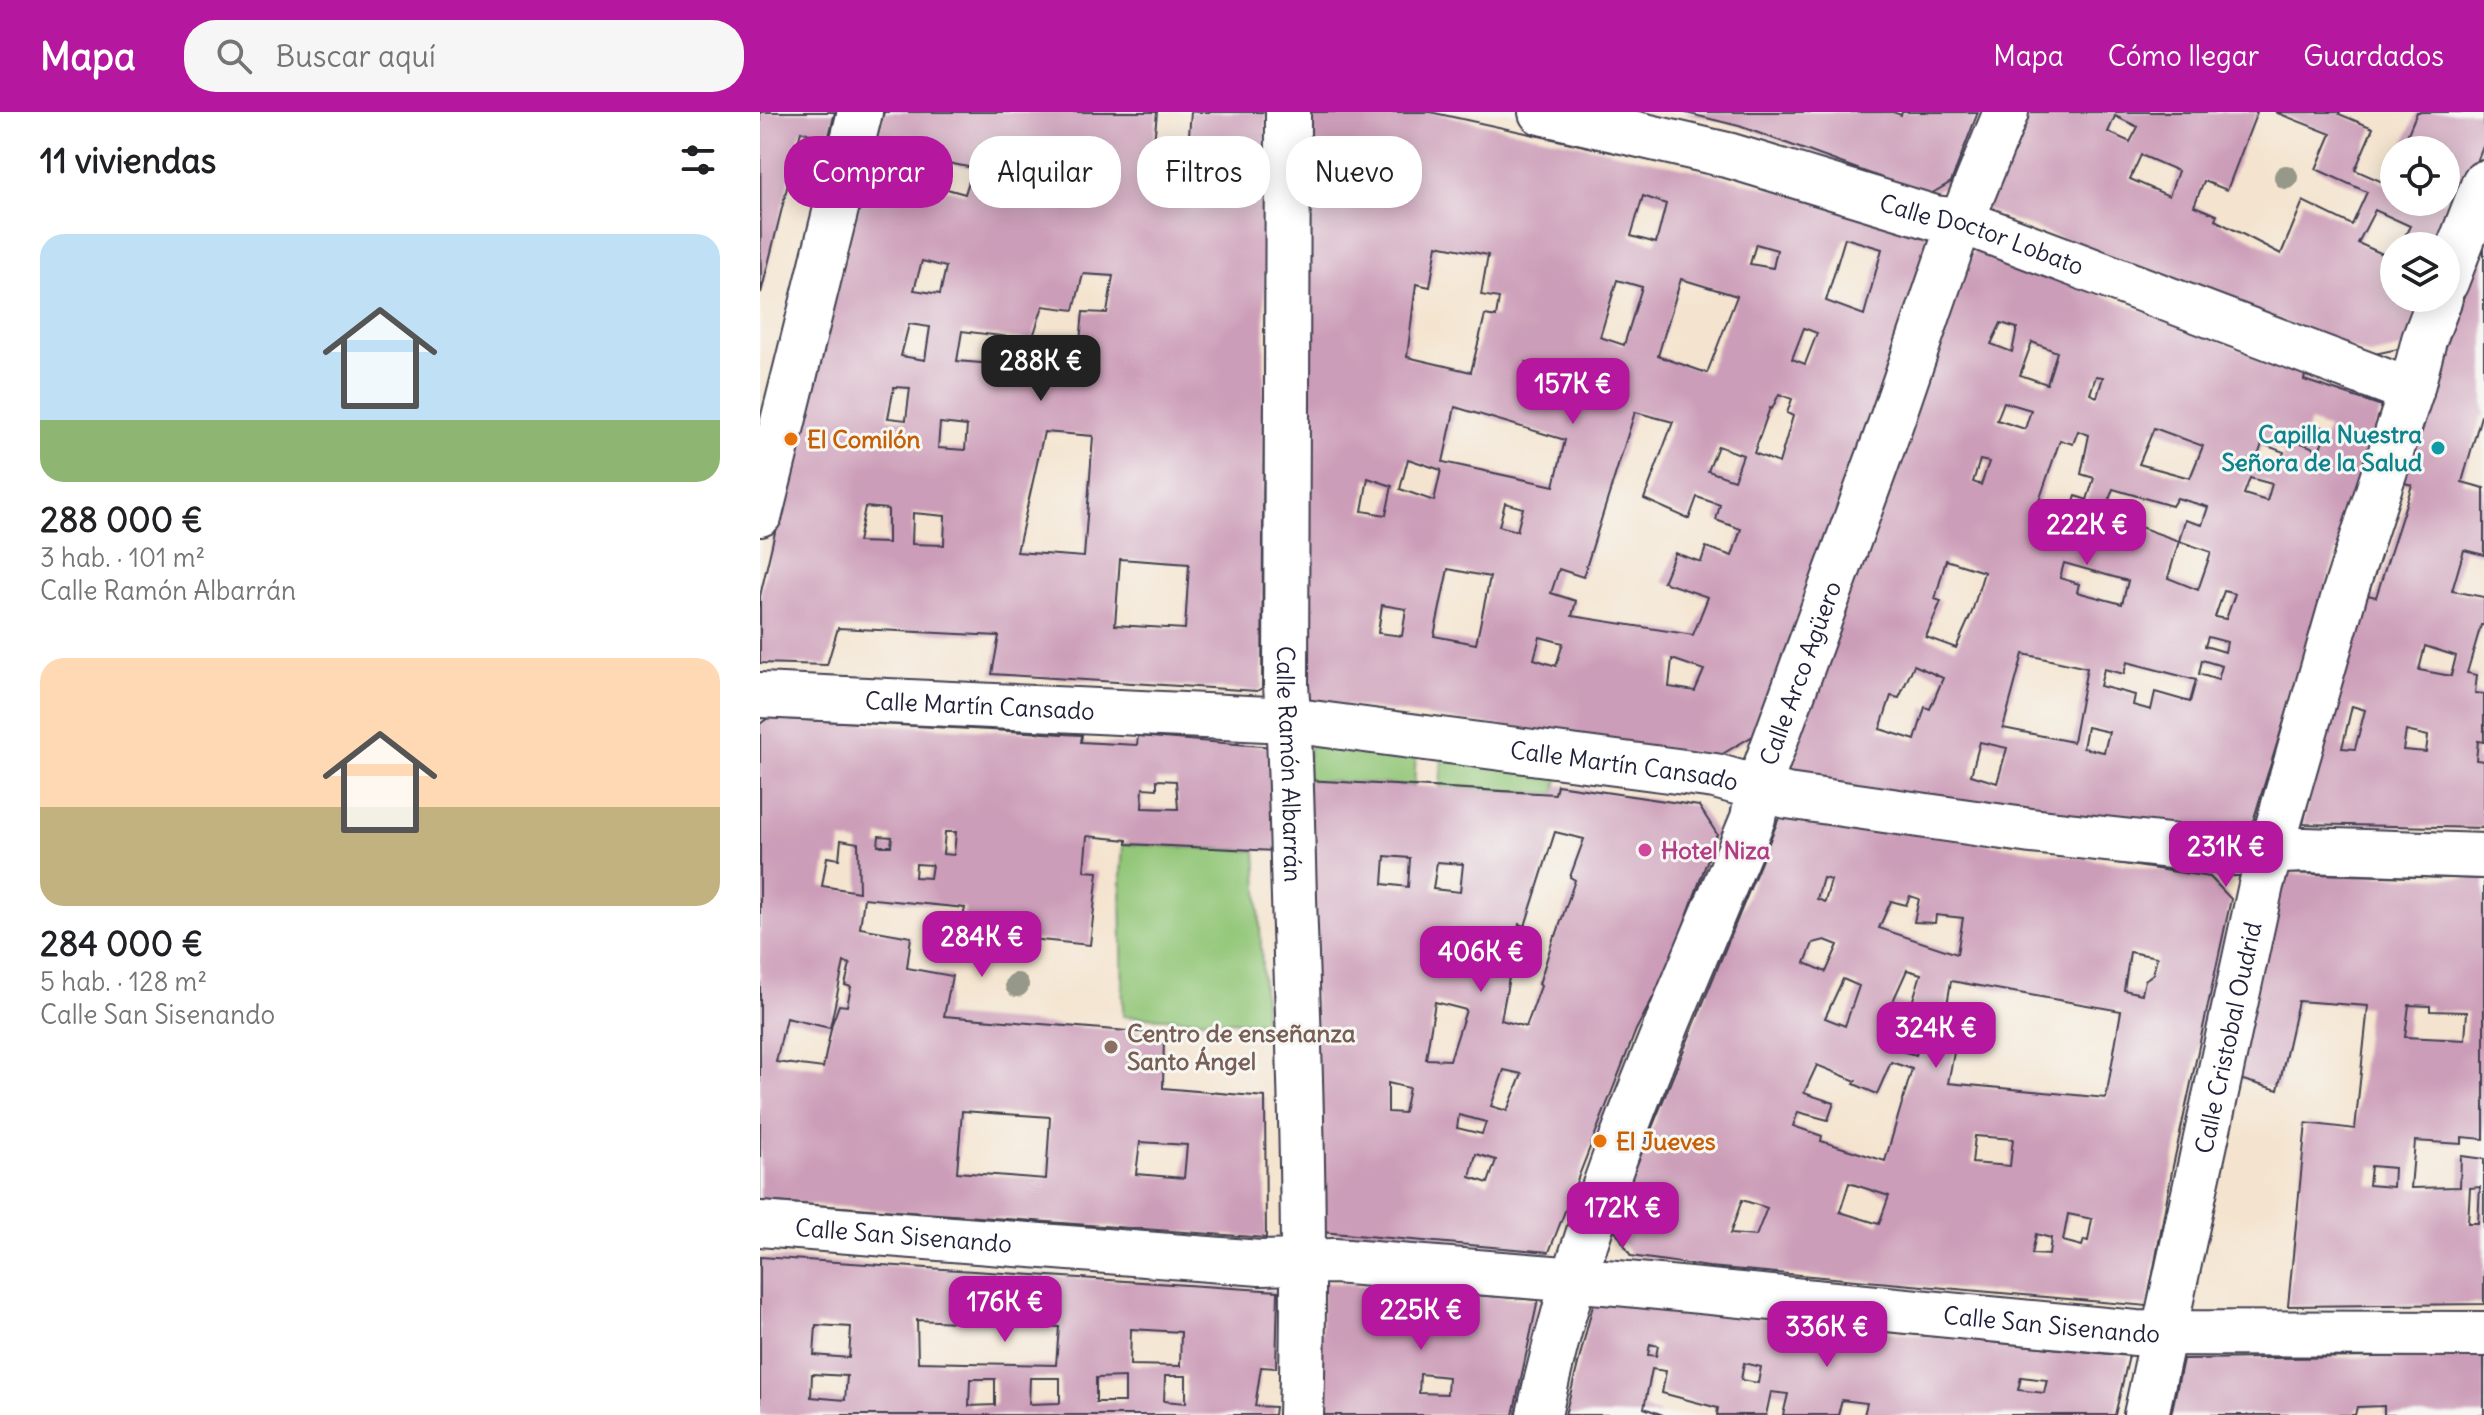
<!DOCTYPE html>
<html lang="es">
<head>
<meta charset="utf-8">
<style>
  body { margin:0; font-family:Delius,sans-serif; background:#f6f6f6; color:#202124; height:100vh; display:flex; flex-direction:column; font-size:30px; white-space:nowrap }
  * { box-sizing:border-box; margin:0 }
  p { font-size:26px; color:#757577 }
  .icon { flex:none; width:44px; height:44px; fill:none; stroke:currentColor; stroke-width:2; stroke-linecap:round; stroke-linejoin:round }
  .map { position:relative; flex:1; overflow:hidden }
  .sheet { display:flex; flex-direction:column; background:#fff; width:760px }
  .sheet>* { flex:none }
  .guide { position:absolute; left:24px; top:24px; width:760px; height:72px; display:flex; gap:16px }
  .fabs { position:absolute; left:1620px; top:24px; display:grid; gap:16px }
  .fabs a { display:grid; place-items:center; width:80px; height:80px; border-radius:50%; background:#fff; box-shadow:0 4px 20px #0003; font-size:40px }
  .price { position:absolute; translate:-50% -68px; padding:0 18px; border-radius:16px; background:#b5179e; color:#fff; font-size:26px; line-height:52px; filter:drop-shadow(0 2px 4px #0008) }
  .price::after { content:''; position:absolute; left:50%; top:48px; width:24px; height:18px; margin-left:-12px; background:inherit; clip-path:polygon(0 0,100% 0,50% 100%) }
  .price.selected { background:#222; color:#fff }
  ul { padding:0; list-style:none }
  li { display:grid; align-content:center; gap:16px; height:424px; padding:0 40px }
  li span { display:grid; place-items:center; height:248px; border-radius:24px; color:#555 }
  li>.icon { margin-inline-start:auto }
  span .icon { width:144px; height:144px; fill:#fffc; stroke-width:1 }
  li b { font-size:34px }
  h2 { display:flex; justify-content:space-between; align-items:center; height:96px; padding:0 40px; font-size:34px }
  .chip { padding:0 28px; border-radius:32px; background:#fff; box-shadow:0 4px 20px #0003; font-size:28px; line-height:72px }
  .chip.selected { background:#b5179e; color:#fff }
  header { display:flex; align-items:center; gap:48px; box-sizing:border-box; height:112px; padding:0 40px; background:#b5179e; color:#fff }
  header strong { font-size:38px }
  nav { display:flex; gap:44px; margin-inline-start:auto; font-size:28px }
  .search { width:560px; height:72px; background:#f6f6f6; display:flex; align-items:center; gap:20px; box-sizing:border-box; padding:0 28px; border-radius:32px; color:#757577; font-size:30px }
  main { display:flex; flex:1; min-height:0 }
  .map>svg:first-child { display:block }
  .green { fill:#92c677; stroke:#5a7459; stroke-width:2 }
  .building { fill:#cc9db8; fill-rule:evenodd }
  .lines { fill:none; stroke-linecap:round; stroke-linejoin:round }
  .street-casing { stroke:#423f51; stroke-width:48 }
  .street { stroke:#fff; stroke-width:44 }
  .tree { fill:#969989 }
  .food-dot { fill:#e8710a; stroke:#f6f6f2; stroke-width:3 }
  .culture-dot { fill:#0f9aa8; stroke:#f6f6f2; stroke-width:3 }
  .hotel-dot { fill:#d1479c; stroke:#f6f6f2; stroke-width:3 }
  .education-dot { fill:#8d6e63; stroke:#f6f6f2; stroke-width:3 }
  .labels { text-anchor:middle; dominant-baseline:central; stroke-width:6; stroke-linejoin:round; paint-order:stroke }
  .street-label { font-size:24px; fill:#22223b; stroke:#f6f6f2 }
  .culture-label { font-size:24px; font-weight:bold; fill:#0d838f; stroke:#f6f6f2; text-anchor:end }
  .food-label { font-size:24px; font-weight:bold; fill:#c56008; stroke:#f6f6f2; text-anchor:start }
  .hotel-label { font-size:24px; font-weight:bold; fill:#b23c85; stroke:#f6f6f2; text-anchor:start }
  .education-label { font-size:24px; font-weight:bold; fill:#785e54; stroke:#f6f6f2; text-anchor:start }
</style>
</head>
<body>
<header>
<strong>Mapa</strong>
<div class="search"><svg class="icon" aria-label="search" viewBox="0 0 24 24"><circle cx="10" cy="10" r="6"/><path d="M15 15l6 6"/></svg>Buscar aquí</div>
<nav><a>Mapa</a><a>Cómo llegar</a><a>Guardados</a></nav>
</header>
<main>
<section class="sheet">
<h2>11 viviendas<svg class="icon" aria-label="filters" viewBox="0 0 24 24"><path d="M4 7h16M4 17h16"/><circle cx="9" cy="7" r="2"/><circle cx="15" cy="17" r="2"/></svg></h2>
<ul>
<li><span style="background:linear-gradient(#bfe0f5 75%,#8fb573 0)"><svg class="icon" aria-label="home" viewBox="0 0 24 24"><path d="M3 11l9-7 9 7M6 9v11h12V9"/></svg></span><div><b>288 000 €</b><p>3 hab. · 101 m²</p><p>Calle Ramón Albarrán</p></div></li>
<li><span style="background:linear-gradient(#ffd9b3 60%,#c2b280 0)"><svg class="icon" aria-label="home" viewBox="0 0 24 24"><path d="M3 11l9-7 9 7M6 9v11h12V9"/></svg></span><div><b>284 000 €</b><p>5 hab. · 128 m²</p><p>Calle San Sisenando</p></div></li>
</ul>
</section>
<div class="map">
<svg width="1724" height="1303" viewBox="0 0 1724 1303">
  <rect width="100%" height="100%" fill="#f6f6f2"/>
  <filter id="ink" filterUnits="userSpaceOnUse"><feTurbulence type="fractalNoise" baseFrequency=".0125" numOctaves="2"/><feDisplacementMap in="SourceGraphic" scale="16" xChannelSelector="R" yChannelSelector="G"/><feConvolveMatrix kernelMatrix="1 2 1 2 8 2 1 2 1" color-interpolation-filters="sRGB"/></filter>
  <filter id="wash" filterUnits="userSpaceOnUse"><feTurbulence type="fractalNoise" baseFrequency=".006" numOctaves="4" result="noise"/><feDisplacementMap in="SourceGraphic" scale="32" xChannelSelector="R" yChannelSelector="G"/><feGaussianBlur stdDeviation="1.8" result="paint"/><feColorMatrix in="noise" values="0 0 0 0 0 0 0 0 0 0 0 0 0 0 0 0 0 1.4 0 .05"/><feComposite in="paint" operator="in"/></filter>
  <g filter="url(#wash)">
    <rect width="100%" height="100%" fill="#f4e4cf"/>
    <path class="green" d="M553,633L656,641L654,674L546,668L549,636Z
      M682,645L800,657L795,682L680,676Z
      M363,732L496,739L505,911L363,904L361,763Z"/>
    <g id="blocks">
      <path class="building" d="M0,0H75L68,28L41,19L1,181Z
        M124,0H397L393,42L427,45L431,0H506L502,576L497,579L232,562L239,524L78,516L67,553L0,551V484L44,297ZM284,38L349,53L344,86L332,78L278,68ZM178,49L213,56L205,82L173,73ZM162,149L186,155L180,182L154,178ZM323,162L353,164L347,201L323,200L317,259L197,249L202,219L272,228L283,194L314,198ZM149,212L170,215L165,248L141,244ZM134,275L150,276L146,308L128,306ZM180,311L207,314L205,338L178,336ZM284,320L333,324L324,445L257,440ZM105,395L128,397V431L98,430ZM153,401L185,404L184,433L152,432ZM360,447L429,452L425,517L355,513Z
        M545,0H670L952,62L1176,119L1133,248L996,622L959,644L541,587ZM883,84L906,92L896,131L871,124ZM1085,126L1122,137L1104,203L1066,189ZM996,132L1017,138L1013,156L990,152ZM677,133L728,143L721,183L739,186L736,205L725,203L711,260L647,245L656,172L670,175ZM921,167L977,184L947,261L898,244ZM857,168L882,175L864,233L840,225ZM1044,216L1057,221L1045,252L1032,247ZM766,250L794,258L790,271L793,277L761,269ZM832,255L856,261L846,293L822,287ZM1019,282L1032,287L1027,301L1033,304L1019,351L994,341L1010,296L1012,297ZM695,295L805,328L794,374L683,350ZM875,300L913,310L884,387L929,407L937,385L960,393L956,408L981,417L972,444L946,435L941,450L915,441L903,470L948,485L933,523L812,504L816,489L791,481L799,457L823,465ZM958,334L983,343L974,368L948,359ZM648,347L681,358L674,389L640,377ZM608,366L632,374L626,403L602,399ZM745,391L763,396L757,419L739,414ZM688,457L730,465L716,532L674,524ZM622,493L646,497L642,524L618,521ZM780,525L803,531L796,554L774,547ZM912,547L944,558L935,579L909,575Z
        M922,0H1133L1141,3L1142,0H1218L1191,70L1169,83L979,14Z
        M1264,0H1497L1467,78L1444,69L1434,94L1457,103L1455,108L1521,142L1543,89L1592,113L1607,80L1556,57L1571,22L1515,0H1580L1579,2L1613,16L1595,58L1627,72L1634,54V90H1686V38H1641L1657,0H1724V32L1684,134H1640L1650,114L1615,98L1598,131L1634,147V186H1663L1643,236L1610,243L1224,97ZM1355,4L1378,15L1370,30L1348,20ZM1381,43L1418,59L1409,84L1370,67Z
        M1724,104V305L1721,304L1702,370L1724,376V443L1704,438L1692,479L1724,485V513H1721L1707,561L1717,563L1715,581L1724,582V630L1718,629L1716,648L1724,649V716L1543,712L1599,481L1616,485L1652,373L1634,368ZM1665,534L1696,544L1691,564L1659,558ZM1592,594L1605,598L1595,637L1582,636ZM1646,619L1668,624L1666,640L1643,638Z
        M1216,133L1545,263L1544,268L1622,294L1489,722L1294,704L1019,665ZM1241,211L1257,216L1252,240L1231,232ZM1272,230L1297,240L1287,272L1260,263ZM1336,264L1343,265L1337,285L1330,282ZM1244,290L1271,298L1265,317L1237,308ZM1550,310L1568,317L1559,338L1541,331ZM1394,316L1443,334L1430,366L1379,352ZM1318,319L1329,323L1321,362L1334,366L1327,388L1316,384L1313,393L1302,390L1299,399L1278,392L1300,328L1313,332ZM1502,332L1524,340L1519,356L1497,347ZM1220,348L1229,350L1221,373L1213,370ZM1490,366L1512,372L1507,389L1484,382ZM1353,377L1412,394L1417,386L1448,395L1442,413L1425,408L1419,429L1451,440L1438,478L1408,466L1419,429L1344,402ZM1186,448L1224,460L1212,500L1196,536L1166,525L1181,489L1175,487ZM1304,451L1368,469L1362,492L1317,480L1319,472L1300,466ZM1464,479L1475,482L1466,507L1455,505ZM1448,525L1467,530L1465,540L1445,534ZM1263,542L1327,556L1313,630L1243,616ZM1442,548L1462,554L1458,568L1439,562ZM1367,550L1436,568L1430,590L1395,580L1391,598L1373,593L1375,583L1340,574L1344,557L1364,562ZM1154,553L1183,566L1170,597L1165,595L1155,628L1120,617L1131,584L1139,586ZM1327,615L1349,620L1344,640L1323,636ZM1220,630L1247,636L1237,671L1211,663Z
        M8,606L322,623L321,630L377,633L378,624L513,635L516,739L367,732V728L327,724L324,759L338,760L330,833L200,820L205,796L104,786L100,816L151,825L147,856L192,864L184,904L404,922L403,976L505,985L506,1126L0,1089V612ZM397,668L416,669L418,697L382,696L383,676L397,677ZM185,720H196L194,743L183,742ZM119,724L132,725L131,734H118ZM81,728L98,731L99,780L62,774L67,745L79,747ZM156,752L172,753L170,766L155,765ZM84,850L90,852L85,873L91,875L87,894L79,893L72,912L63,956L16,950L26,906L70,916ZM202,999L290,1005L286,1067L197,1060ZM380,1030L427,1033L424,1066L376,1062Z
        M546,668L795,682L797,673L939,694L957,722L906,861L876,918L789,1140L562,1120ZM795,720L824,727L810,765L815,768L796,824H794L779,872L781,874L766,915L741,908L759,812L765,814ZM625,744L650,746L648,775L623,772ZM677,750L703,752L700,780L673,777ZM692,817L722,825L717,849L683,842ZM675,890L706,898L690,948L666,947ZM744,958L762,962L747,999L731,994ZM628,971L649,976L644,1001L628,1000ZM699,1003L726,1010L722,1022L697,1016ZM716,1042L736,1048L728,1071L710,1065Z
        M1021,701L1450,765L1471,787L1413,1054L1387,1194L949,1155L871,1144L852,1113ZM1063,766L1071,768L1065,790L1057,787ZM1150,784L1159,787L1154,810L1175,811L1176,803L1203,806L1197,842L1119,816L1131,789L1146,793ZM1065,828L1078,833L1066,860L1045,851L1053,831ZM1370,840L1397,845L1393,862L1385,868L1382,882L1364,878ZM1147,858L1161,862L1151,894L1133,889ZM1083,867L1099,874L1085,914L1065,906ZM1191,869L1361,899L1346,986L1188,971L1200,910L1185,905ZM1148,917L1163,921L1156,943L1141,939ZM1131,950L1152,957L1125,1049L1061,1029L1062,1024L1033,1014L1038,1000L1068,1008L1074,991L1044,981L1057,953L1096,969L1094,972L1117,982ZM1215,1024L1253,1027L1250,1054L1212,1051ZM1089,1071L1129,1084L1119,1112L1080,1100ZM982,1088L1007,1096L996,1124L970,1122ZM1308,1102L1332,1107L1328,1129L1324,1128L1322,1134L1303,1129ZM1276,1122L1291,1126L1289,1143L1272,1142Z
        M1522,761L1724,767V1027L1702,1025V1032L1655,1029L1651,1076L1700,1075L1701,1044L1724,1047V1192L1528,1194L1546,1011L1595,1017L1608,894L1538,889L1518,978L1476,966ZM1649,893L1670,894V899L1707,900L1705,928L1645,925ZM1611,1054L1634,1056L1633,1075L1609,1073ZM1720,1075L1718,1111H1708L1710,1076Z
        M0,1145L518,1179L516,1256L501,1255L495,1294L515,1295L514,1303H0ZM157,1208L299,1215L296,1253L158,1250ZM56,1213L91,1215L89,1246L54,1243ZM371,1217L421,1220L420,1254L370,1253ZM52,1262L87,1264L85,1288L51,1285ZM405,1264H426V1291L404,1289ZM365,1265V1290H336V1266ZM270,1266H300V1291L269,1292ZM210,1267H235V1293L209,1294Z
        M563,1170L778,1188L753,1303H558ZM660,1262L688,1265L687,1282L659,1281Z
        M834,1189L1071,1214L1369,1244L1355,1303H1104L1107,1291L1082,1288L1078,1303H1023L1028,1282L1011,1280L1006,1303H957L958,1296L902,1281L906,1259L892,1257L884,1296L903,1303H805ZM890,1232L898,1234L896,1244L888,1243ZM984,1251L1001,1255L998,1271L981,1268ZM1261,1265L1287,1268L1284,1281L1258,1278Z
        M1724,1244V1303H1624V1294L1597,1295L1595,1303H1411L1423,1247Z"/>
    </g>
  </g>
  <g filter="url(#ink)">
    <use href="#blocks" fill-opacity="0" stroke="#423f51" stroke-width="2"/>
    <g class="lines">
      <defs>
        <g id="street">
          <path id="s1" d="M528,0L526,573C532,654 532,735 535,816C541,979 546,1140 541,1303"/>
          <path id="s2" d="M781,0L971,44L1175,106L1201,109L1651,279"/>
          <path d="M1686,170L1724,71"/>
          <path d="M0,402L100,0"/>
          <path id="s3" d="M0,583L529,608L955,664L1027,684L1271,719L1474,741L1545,738L1724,744"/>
          <path id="s4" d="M0,1112L500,1151L574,1149L857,1171L1376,1221L1724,1222"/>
          <path id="s5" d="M779,1303C822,1096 913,901 993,706L998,676L1125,328L1193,130L1246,0"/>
          <path id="s6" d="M1386,1303L1501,773L1585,480L1651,279L1664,228L1680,186"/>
        </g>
      </defs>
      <use href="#street" class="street-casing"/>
      <use href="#street" class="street"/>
    </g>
    <g class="tree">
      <circle cx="1526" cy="65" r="12"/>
      <circle cx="257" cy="873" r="12"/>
    </g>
  </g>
  <g class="food-dot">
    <circle cx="31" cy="327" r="8"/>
    <circle cx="840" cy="1029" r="8"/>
  </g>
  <circle class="culture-dot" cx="1678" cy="336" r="8"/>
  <circle class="hotel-dot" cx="885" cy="738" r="8"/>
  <circle class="education-dot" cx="351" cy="935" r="8"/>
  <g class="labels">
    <g class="street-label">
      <text stroke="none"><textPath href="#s2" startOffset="458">Calle Doctor Lobato</textPath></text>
      <text stroke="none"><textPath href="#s5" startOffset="788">Calle Arco Agüero</textPath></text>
      <text stroke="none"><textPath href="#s3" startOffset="220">Calle Martín Cansado</textPath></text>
      <text stroke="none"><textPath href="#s1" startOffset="652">Calle Ramón Albarrán</textPath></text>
      <text stroke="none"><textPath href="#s3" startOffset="868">Calle Martín Cansado</textPath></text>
      <text stroke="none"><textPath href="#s6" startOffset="386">Calle Cristobal Oudrid</textPath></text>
      <text stroke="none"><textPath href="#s4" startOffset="144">Calle San Sisenando</textPath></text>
      <text stroke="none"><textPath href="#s4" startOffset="1296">Calle San Sisenando</textPath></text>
    </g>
    <g class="culture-label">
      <text x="1662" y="322">Capilla Nuestra<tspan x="1662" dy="28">Señora de la Salud</tspan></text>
    </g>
    <g class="food-label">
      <text x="47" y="327">El Comilón</text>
      <text x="856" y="1029">El Jueves</text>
    </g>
    <g class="hotel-label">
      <text x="901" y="738">Hotel Niza</text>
    </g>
    <g class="education-label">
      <text x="367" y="921">Centro de enseñanza<tspan x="367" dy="28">Santo Ángel</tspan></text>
    </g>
  </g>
</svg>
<div class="fabs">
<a><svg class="icon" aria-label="locate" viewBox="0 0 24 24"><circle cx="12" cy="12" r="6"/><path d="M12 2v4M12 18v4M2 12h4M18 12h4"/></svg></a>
<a><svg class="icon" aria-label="layers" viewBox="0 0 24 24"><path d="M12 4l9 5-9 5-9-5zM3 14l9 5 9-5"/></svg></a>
</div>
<b class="price selected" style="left:281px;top:291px">288K €</b>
<b class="price" style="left:813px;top:314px">157K €</b>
<b class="price" style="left:1327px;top:455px">222K €</b>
<b class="price" style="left:1466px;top:777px">231K €</b>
<b class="price" style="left:222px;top:867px">284K €</b>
<b class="price" style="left:721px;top:882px">406K €</b>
<b class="price" style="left:1176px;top:958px">324K €</b>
<b class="price" style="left:863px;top:1138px">172K €</b>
<b class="price" style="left:245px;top:1232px">176K €</b>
<b class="price" style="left:661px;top:1240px">225K €</b>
<b class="price" style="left:1067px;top:1257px">336K €</b>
<div class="guide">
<a class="chip selected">Comprar</a>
<a class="chip">Alquilar</a>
<a class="chip">Filtros</a>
<a class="chip">Nuevo</a>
</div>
</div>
</main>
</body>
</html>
